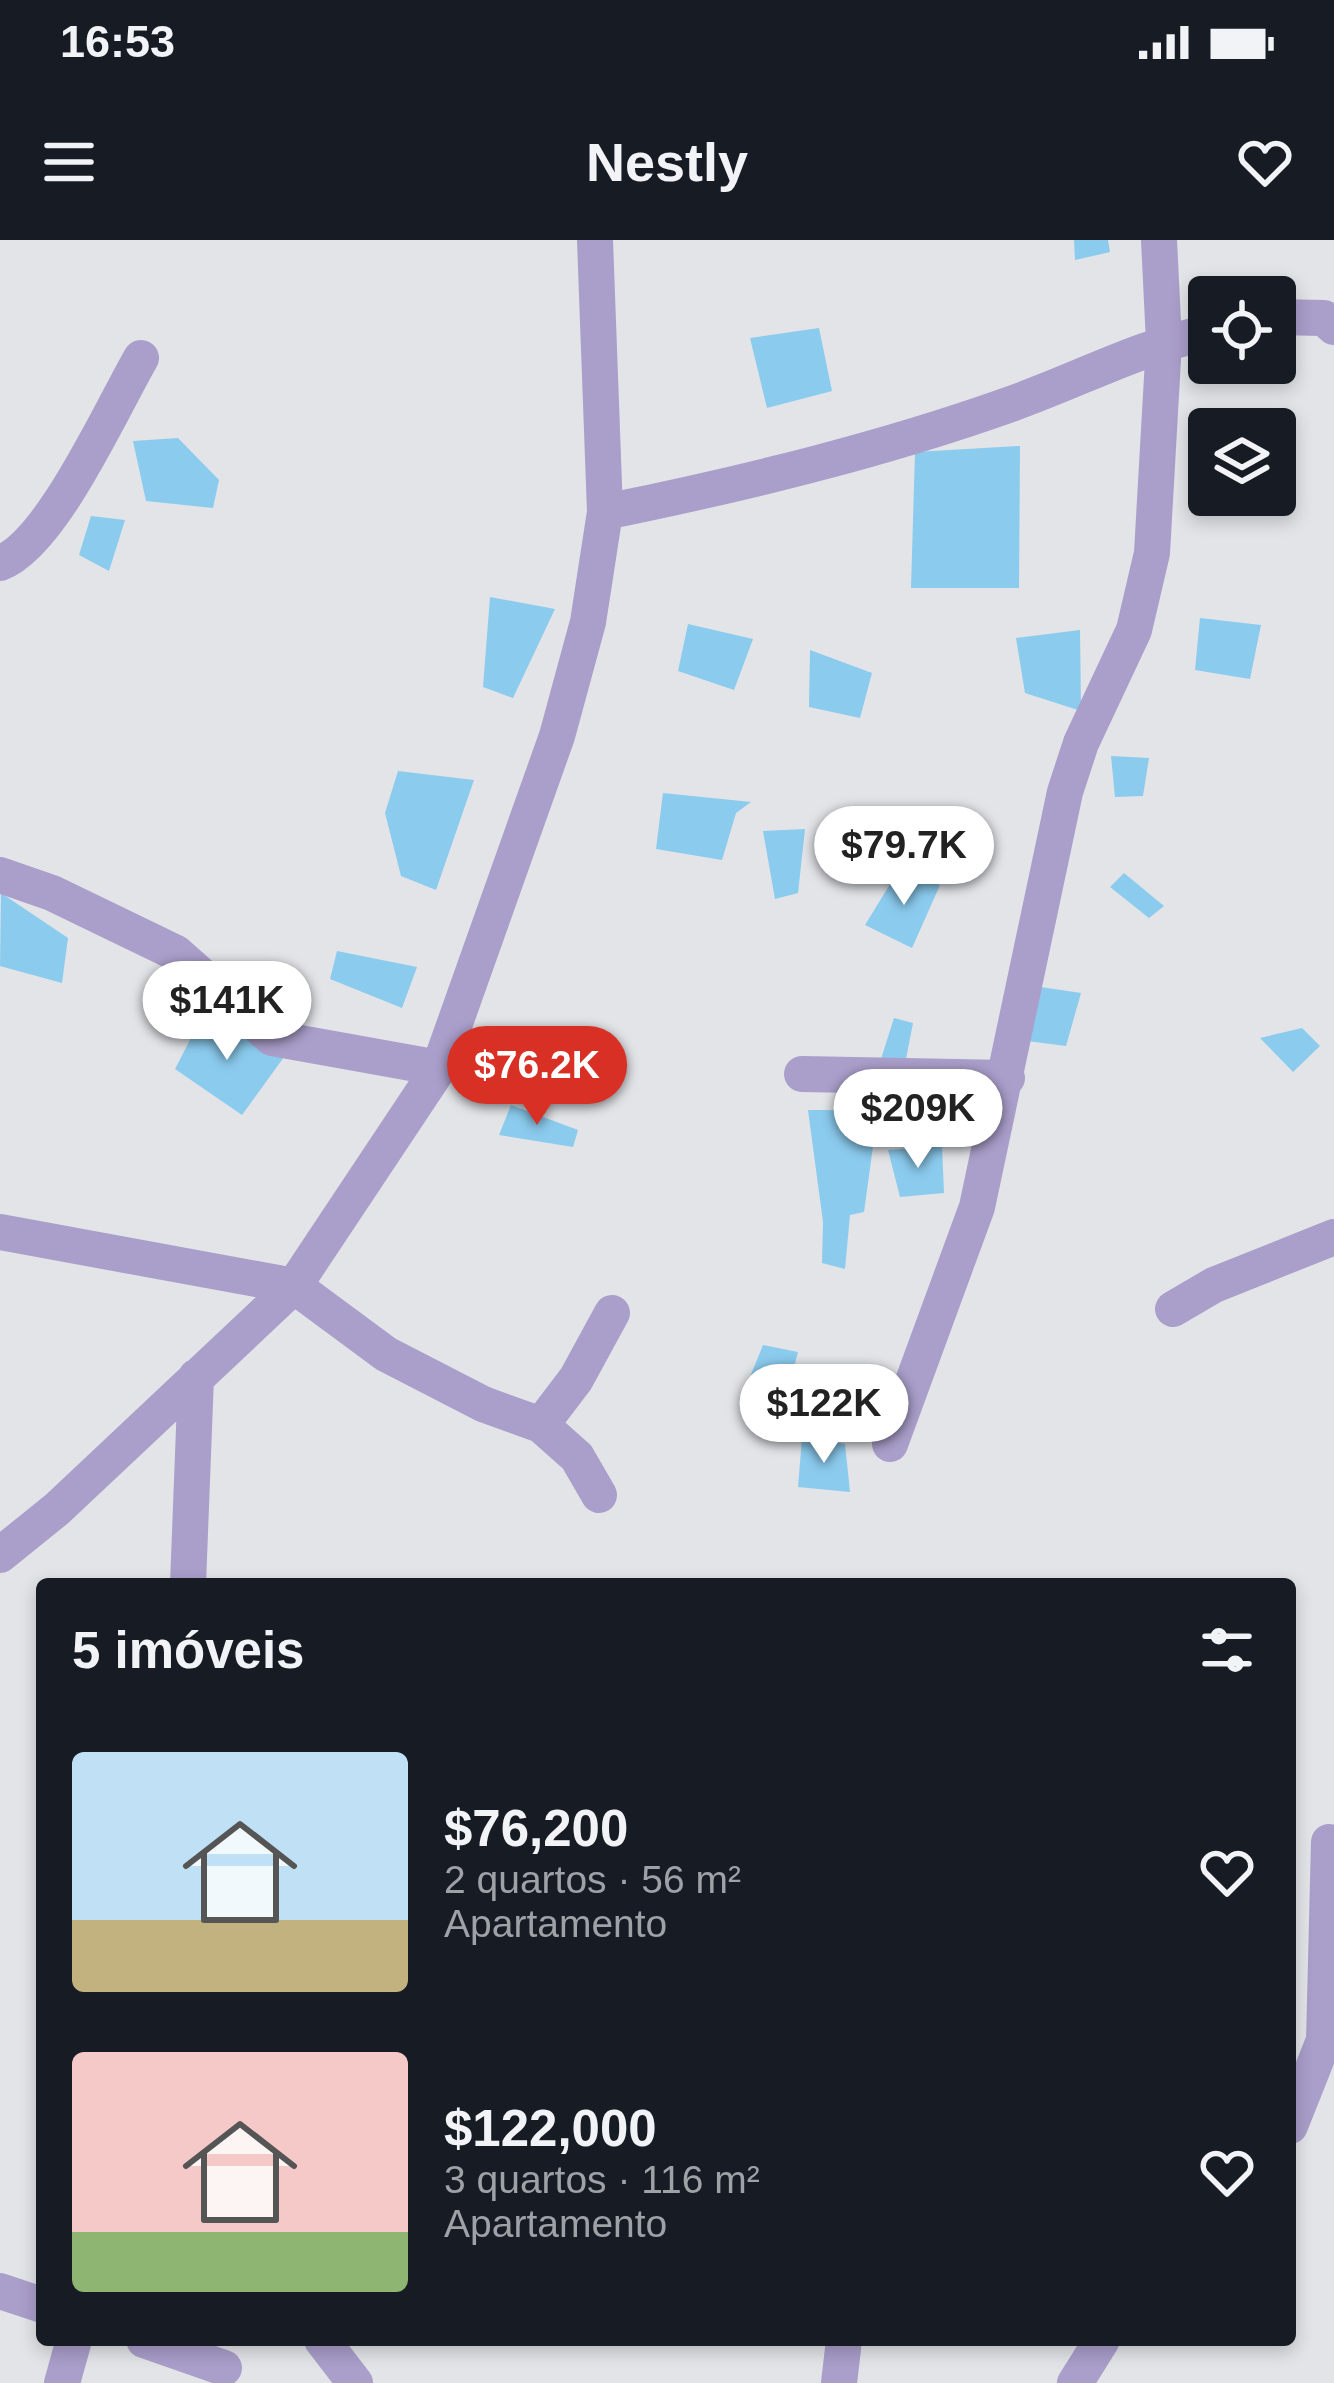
<!DOCTYPE html>
<html lang="pt">
<head>
<meta charset="utf-8">
<style>
  body { margin:0; font-family:Helvetica,sans-serif; background:#242831; color:#f1f3f6; height:100vh; display:flex; flex-direction:column; font-size:45px; white-space:nowrap }
  * { box-sizing:border-box; margin:0 }
  p { font-size:39px; color:#9ea1a6 }
  .icon { flex:none; width:66px; height:66px; fill:none; stroke:currentColor; stroke-width:2; stroke-linecap:round; stroke-linejoin:round }
  .map { position:relative; flex:1; overflow:hidden }
  .sheet { position:absolute; left:36px; top:1338px; width:1260px; height:768px; display:flex; flex-direction:column; background:#171b24; border-radius:12px; box-shadow:0 6px 18px #0003 }
  .sheet>* { flex:none }
  .fabs { position:absolute; left:1188px; top:36px; display:grid; gap:24px }
  .fabs a { display:grid; place-items:center; width:108px; height:108px; border-radius:12px; background:#171b24; box-shadow:0 6px 18px #0003; font-size:60px }
  .price { position:absolute; translate:-50% -102px; padding:0 27px; border-radius:42px; background:#fff; color:#222; font-size:39px; line-height:78px; filter:drop-shadow(0 3px 6px #0008) }
  .price::after { content:''; position:absolute; left:50%; top:72px; width:36px; height:27px; margin-left:-18px; background:inherit; clip-path:polygon(0 0,100% 0,50% 100%) }
  .price.current { background:#d93025; color:#fff }
  ul { padding:0; list-style:none }
  li { display:flex; align-items:center; gap:36px; height:300px; padding:0 36px }
  li span { display:grid; place-items:center; flex:none; width:336px; height:240px; border-radius:12px; color:#555 }
  li>.icon { margin-inline-start:auto }
  span .icon { width:144px; height:144px; fill:#fffc; stroke-width:1 }
  li b { font-size:51px }
  h2 { display:flex; justify-content:space-between; align-items:center; height:144px; padding:0 36px; font-size:51px }
  .status { display:flex; justify-content:space-between; align-items:center; height:84px; padding:0 60px; background:#171b24; direction:ltr }
  .status svg { height:33px; fill:currentColor }
  header { display:flex; justify-content:space-between; align-items:center; height:156px; padding:0 36px; background:#171b24; font-size:54px; font-weight:700 }
  .map>svg:first-child { display:block }
  .building { fill:#8bcbee }
  .lines { fill:none; stroke-linecap:round; stroke-linejoin:round }
  .minor { stroke:#aa9eca; stroke-width:36 }
</style>
</head>
<body>
<div class="status"><b>16:53</b><svg viewBox="0 0 49 12"><path d="M0 12V9h3v3zM5 12V6h3v6zM10 12V3h3v9zM15 12V0h3v12zM26 1h20v11H26zM47 4h2v5h-2z"/></svg></div>
<header><svg class="icon" aria-label="menu" viewBox="0 0 24 24"><path d="M4 6h16M4 12h16M4 18h16"/></svg>Nestly<svg class="icon" aria-label="heart" viewBox="0 0 24 24"><path d="M12 20l-8-8c-3-5 5-10 8-4 3-6 11-1 8 4z"/></svg></header>
<div class="map">
<svg width="1334" height="2143" viewBox="0 0 1334 2143">
  <rect width="100%" height="100%" fill="#e2e4e8"/>
  <path class="building" d="M1074,0H1108L1110,12L1075,20Z
    M819,88L832,151L767,168L750,98Z
    M178,198L219,240L213,268L146,261L133,201Z
    M1020,206L1019,348H911L915,212Z
    M91,276L125,280L109,331L79,315Z
    M490,357L555,369L513,458L483,447Z
    M1200,378L1261,385L1250,439L1195,430Z
    M688,384L753,399L734,450L678,431Z
    M1080,390L1081,471L1025,453L1016,398Z
    M810,410L872,433L860,478L809,467Z
    M1111,516L1149,518L1143,556L1115,557Z
    M398,531L474,540L436,650L401,636L385,573Z
    M663,553L751,562L736,573L722,620L656,609Z
    M805,589L798,653L775,659L763,591Z
    M900,628L940,645L912,708L865,685Z
    M1124,633L1164,666L1149,678L1110,647Z
    M1,653L68,698L62,743L0,726Z
    M337,711L417,727L402,768L330,739Z
    M1041,747L1081,753L1066,806L1027,801Z
    M205,771L284,817L242,875L175,829Z
    M894,778L913,783L906,819H881Z
    M1302,788L1320,806L1293,832L1260,798Z
    M511,865L578,890L573,907L499,895Z
    M808,870H878L864,972L850,975L845,1029L822,1023L823,982Z
    M942,906L944,953L900,957L888,910Z
    M763,1105L798,1112L790,1142L750,1137Z
    M795,1144L804,1146L800,1172L750,1168L752,1145Z
    M802,1198L845,1204L850,1252L798,1247Z"/>
  <g class="lines">
    <path class="minor" d="M1275,77L1324,78L1334,87
      M605,272C742,244 879,211 1011,164C1078,140 1140,107 1209,92
      M0,323C51,305 112,168 141,118
      M0,635L52,653L176,713L272,798L439,828
      M802,834L1007,838
      M0,992L294,1046L386,1114L483,1164L541,1185L577,1217L599,1255
      M1173,1069L1214,1045L1334,997
      M541,1185L576,1139L612,1073
      M890,1204L977,967L1065,552L1081,503L1134,390L1152,313L1164,102L1159,0
      M0,1315L57,1269L294,1046L439,828L557,496L588,382L605,272L595,0
      M188,1344L196,1137
      M1290,1886L1324,1800L1329,1602
      M0,2051L42,2065
      M144,2100L224,2128
      M322,2100L355,2143
      M62,2143L74,2100
      M839,2143L844,2100
      M1075,2143L1102,2100"/>
  </g>
</svg>
<div class="fabs">
<a><svg class="icon" aria-label="locate" viewBox="0 0 24 24"><circle cx="12" cy="12" r="6"/><path d="M12 2v4M12 18v4M2 12h4M18 12h4"/></svg></a>
<a><svg class="icon" aria-label="layers" viewBox="0 0 24 24"><path d="M12 4l9 5-9 5-9-5zM3 14l9 5 9-5"/></svg></a>
</div>
<b class="price" style="left:904px;top:668px">$79.7K</b>
<b class="price" style="left:227px;top:823px">$141K</b>
<b class="price current" style="left:537px;top:888px">$76.2K</b>
<b class="price" style="left:918px;top:931px">$209K</b>
<b class="price" style="left:824px;top:1226px">$122K</b>
<section class="sheet">
<h2>5 imóveis<svg class="icon" aria-label="filters" viewBox="0 0 24 24"><path d="M4 7h16M4 17h16"/><circle cx="9" cy="7" r="2"/><circle cx="15" cy="17" r="2"/></svg></h2>
<ul>
<li><span style="background:linear-gradient(#bfe0f5 70%,#c2b280 0)"><svg class="icon" aria-label="home" viewBox="0 0 24 24"><path d="M3 11l9-7 9 7M6 9v11h12V9"/></svg></span><div><b>$76,200</b><p>2 quartos · 56 m²</p><p>Apartamento</p></div><svg class="icon" aria-label="heart" viewBox="0 0 24 24"><path d="M12 20l-8-8c-3-5 5-10 8-4 3-6 11-1 8 4z"/></svg></li>
<li><span style="background:linear-gradient(#f6c9c9 75%,#8fb573 0)"><svg class="icon" aria-label="home" viewBox="0 0 24 24"><path d="M3 11l9-7 9 7M6 9v11h12V9"/></svg></span><div><b>$122,000</b><p>3 quartos · 116 m²</p><p>Apartamento</p></div><svg class="icon" aria-label="heart" viewBox="0 0 24 24"><path d="M12 20l-8-8c-3-5 5-10 8-4 3-6 11-1 8 4z"/></svg></li>
</ul>
</section>
</div>
</body>
</html>
